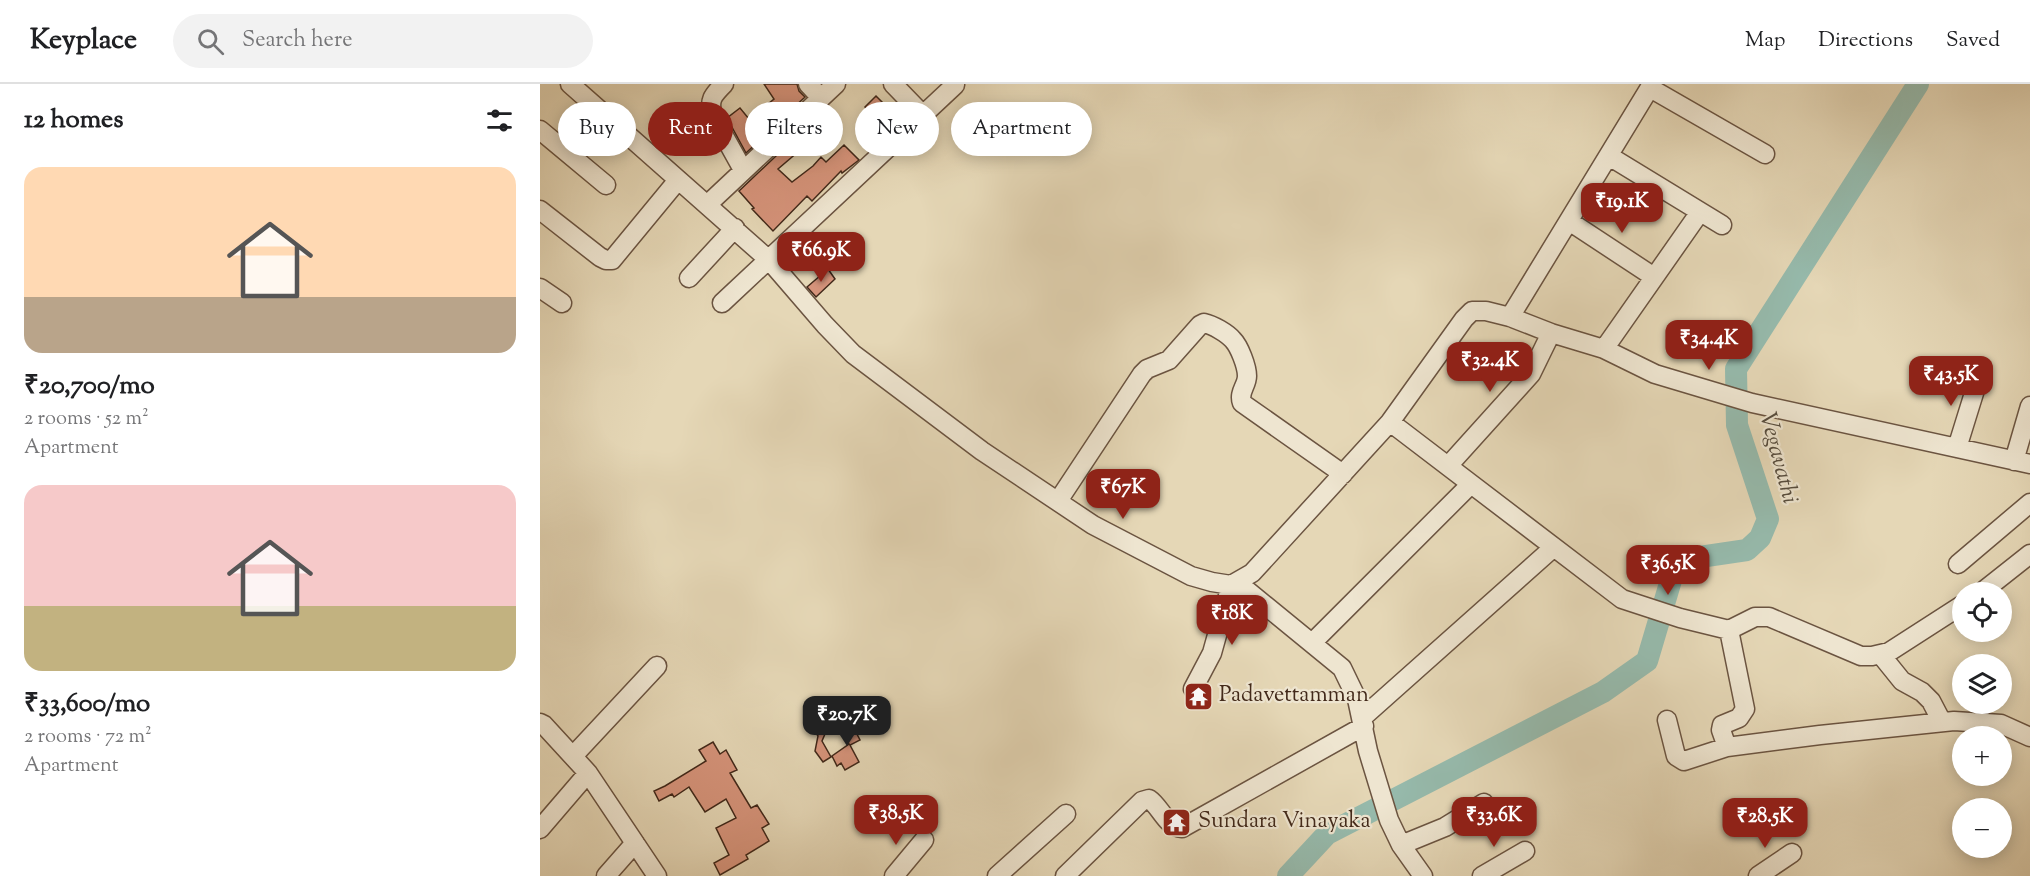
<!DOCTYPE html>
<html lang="en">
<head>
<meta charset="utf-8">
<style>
  body { margin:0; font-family:"Sorts Mill Goudy",serif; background:#f2f2f2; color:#202124; height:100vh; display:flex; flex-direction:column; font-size:22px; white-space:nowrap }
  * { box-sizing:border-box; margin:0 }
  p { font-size:20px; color:#757577 }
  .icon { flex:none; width:33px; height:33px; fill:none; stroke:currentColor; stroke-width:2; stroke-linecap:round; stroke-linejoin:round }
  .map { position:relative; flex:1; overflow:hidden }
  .details { display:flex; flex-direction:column; background:#fff; width:540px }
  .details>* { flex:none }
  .banner { position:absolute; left:18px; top:18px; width:570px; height:54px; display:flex; gap:12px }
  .fabs { position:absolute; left:1412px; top:498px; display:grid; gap:12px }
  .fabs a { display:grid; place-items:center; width:60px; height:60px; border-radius:50%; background:#fff; box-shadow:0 3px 15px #0003; font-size:30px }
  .price { position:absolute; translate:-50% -51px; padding:0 14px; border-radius:12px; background:#8f2418; color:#fff; font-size:20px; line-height:39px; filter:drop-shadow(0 2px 3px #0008) }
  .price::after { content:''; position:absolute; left:50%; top:36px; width:18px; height:14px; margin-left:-9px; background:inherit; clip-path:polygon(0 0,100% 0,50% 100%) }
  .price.current { background:#222; color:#fff }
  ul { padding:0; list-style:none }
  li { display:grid; align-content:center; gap:12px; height:318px; padding:0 24px }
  li span { display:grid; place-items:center; height:186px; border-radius:18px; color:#555 }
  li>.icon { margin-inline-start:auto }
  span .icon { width:108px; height:108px; fill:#fffc; stroke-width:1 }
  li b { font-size:26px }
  h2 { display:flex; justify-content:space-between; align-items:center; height:72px; padding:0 24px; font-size:26px }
  .pill { padding:0 21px; border-radius:27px; background:#fff; box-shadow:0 3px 15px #0003; font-size:21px; line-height:54px }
  .pill.current { background:#8f2418; color:#fff }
  header { display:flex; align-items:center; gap:36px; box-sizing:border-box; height:84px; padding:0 30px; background:#fff; border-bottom:2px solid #e0e0e0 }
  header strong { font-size:28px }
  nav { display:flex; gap:33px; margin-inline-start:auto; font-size:21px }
  .search { width:420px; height:54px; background:#f2f2f2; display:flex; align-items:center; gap:15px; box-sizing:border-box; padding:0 21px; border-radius:33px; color:#757577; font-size:22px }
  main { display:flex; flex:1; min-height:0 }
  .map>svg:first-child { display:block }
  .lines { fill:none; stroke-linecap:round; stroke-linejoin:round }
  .river { stroke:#96baac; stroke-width:22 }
  .building { fill:#d6947b; stroke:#42291a; stroke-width:1.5 }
  .minor-casing { stroke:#6b5441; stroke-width:21 }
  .minor { stroke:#eee5d0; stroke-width:18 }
  .labels { text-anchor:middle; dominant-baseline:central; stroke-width:4.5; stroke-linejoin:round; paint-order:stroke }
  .poi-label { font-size:22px; fill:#42291a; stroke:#eee5d0; text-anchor:start }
  .water-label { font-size:24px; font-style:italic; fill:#574d3e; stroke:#eee5d0 }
</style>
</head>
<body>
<header>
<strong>Keyplace</strong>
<div class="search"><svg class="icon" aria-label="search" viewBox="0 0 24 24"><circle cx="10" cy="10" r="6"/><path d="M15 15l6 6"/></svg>Search here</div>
<nav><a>Map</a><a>Directions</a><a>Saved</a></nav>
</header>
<main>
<section class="details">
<h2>12 homes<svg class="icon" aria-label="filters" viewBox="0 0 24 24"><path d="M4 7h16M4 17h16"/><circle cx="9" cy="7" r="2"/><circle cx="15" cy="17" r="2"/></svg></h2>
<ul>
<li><span style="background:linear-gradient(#ffd9b3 70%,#b9a48a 0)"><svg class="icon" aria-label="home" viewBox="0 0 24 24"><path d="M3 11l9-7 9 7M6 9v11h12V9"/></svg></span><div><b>₹20,700/mo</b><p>2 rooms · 52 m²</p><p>Apartment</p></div></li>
<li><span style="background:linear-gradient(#f6c9c9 65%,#c2b280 0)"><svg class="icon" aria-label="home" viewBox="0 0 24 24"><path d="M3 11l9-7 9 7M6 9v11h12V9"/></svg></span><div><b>₹33,600/mo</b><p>2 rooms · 72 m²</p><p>Apartment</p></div></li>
</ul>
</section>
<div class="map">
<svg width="1490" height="792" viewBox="0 0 1490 792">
  <rect width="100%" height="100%" fill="#e5d7b6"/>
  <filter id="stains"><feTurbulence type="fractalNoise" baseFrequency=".00333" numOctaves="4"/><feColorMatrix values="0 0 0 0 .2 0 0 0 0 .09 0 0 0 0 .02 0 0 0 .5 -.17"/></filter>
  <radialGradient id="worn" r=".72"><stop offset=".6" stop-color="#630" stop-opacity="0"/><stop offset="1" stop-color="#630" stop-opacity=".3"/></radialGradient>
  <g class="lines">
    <path class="river" d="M748,792L787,750L1063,608L1107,577L1134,486L1146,475L1207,466L1220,454L1228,435L1197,341L1196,285L1378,0"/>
  </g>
  <path class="building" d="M224,0H257L259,7L265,13L250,27L248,25L230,41L233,44L206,69L187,34L200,24L209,35L234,15Z
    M336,12L354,30L343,41L325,23Z
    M276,34L286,44L238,85L252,98L273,82L281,73L286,78L304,61L319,76L302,89L301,87L272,117L267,112L233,147L212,125L214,124L199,107Z
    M262,160L269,167L256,180L249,172Z
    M288,185L295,195L276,213L267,203Z
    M293,633L298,643L285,650L282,657L291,673L283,678L275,667L278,652L274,646Z
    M309,635L320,656L310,661L319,678L305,686L301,679L297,682L292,672L309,660L298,641Z
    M173,658L180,670L186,666L197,686L190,689L211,724L217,721L229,740L222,744L229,757L206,771L208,775L180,791L174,779L189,771L176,744L196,734L186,715L165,728L149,703L134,713L132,710L119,717L114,707L125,702L166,677L159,666Z"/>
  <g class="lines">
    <defs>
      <path id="minor" d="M30,0L229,176L285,241L313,270L442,367L553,441L651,492L672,498L691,501L712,489L850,338L924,235L932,227H946L970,233L1011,249L1064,265L1115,290L1212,319L1490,380
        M184,0C173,11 168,16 173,32L203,86
        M268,0L281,14
        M353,0L383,31
        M1110,4L1225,70
        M0,46L66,101
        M1069,72L1182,141
        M168,120L296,0
        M0,126L60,173L66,176H72L138,96
        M1029,137L1114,193
        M149,194L195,144
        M0,204L22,219
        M182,219L415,1
        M970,233L1112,0
        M1064,265L1160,128
        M850,338L1082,515L1140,534L1189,546L1205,625L1199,634L1182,641L1181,646L1187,663L1280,651L1414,637L1461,640L1490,653
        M1417,364L1439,293
        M1474,377L1490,322
        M908,382L991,290L1011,249
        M518,417L602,290L607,285L629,276L660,241L664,239C673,241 687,249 693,256C699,262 707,282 707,292C707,302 698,308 702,319L803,390
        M1418,480L1490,419
        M698,499L802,584L817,615L828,667L849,736L861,761L883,792
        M1442,508L1490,470
        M1189,546L1215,533H1229L1321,572H1332L1349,568L1422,521
        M772,559L931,400
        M1341,571L1362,597L1382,608L1391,617L1402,638
        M653,605L672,569L691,501
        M822,634L1014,463
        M1127,636L1136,672L1144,677L1187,663
        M0,639L4,641L48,689L117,792
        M33,672L117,582
        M0,745L48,689
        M861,761L905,743L944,719
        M66,792L95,759
        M354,792L384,756
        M457,792L526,730
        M525,792L602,717L609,715C621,723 626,743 642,744L824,642
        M942,792L985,767
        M1218,792L1252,769"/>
    </defs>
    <use href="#minor" class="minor-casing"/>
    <use href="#minor" class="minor"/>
  </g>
  <defs>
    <symbol id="temple-square" viewBox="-11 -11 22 22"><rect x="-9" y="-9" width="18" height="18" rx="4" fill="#8f2418" stroke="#eee5d0"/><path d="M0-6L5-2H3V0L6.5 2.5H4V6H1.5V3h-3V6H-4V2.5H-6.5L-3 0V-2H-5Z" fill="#fff"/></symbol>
  </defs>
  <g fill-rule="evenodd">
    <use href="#temple-square" x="642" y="596" width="33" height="33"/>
    <use href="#temple-square" x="620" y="722" width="33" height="33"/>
  </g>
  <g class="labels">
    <g class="poi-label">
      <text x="679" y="612">Padavettamman</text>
      <text x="658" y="738">Sundara Vinayaka</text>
    </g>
    <g class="water-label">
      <text transform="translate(1238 374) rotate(75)">Vegavathi</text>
    </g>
  </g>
  <rect width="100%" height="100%" filter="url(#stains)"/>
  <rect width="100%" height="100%" fill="url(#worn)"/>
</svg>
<div class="fabs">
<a><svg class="icon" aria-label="locate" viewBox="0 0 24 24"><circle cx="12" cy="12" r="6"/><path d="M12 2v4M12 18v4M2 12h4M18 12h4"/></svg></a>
<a><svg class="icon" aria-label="layers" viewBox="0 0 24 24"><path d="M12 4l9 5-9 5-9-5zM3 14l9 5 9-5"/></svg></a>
<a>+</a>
<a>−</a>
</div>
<b class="price" style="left:1082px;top:150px">₹19.1K</b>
<b class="price" style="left:281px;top:199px">₹66.9K</b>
<b class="price" style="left:1169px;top:287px">₹34.4K</b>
<b class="price" style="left:950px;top:309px">₹32.4K</b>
<b class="price" style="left:1411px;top:323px">₹43.5K</b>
<b class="price" style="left:583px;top:436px">₹67K</b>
<b class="price" style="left:1128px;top:512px">₹36.5K</b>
<b class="price" style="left:692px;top:562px">₹18K</b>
<b class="price current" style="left:307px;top:663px">₹20.7K</b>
<b class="price" style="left:356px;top:762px">₹38.5K</b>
<b class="price" style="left:954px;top:764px">₹33.6K</b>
<b class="price" style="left:1225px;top:765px">₹28.5K</b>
<div class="banner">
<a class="pill">Buy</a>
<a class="pill current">Rent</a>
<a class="pill">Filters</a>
<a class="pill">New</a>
<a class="pill">Apartment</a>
</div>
</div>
</main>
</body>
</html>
